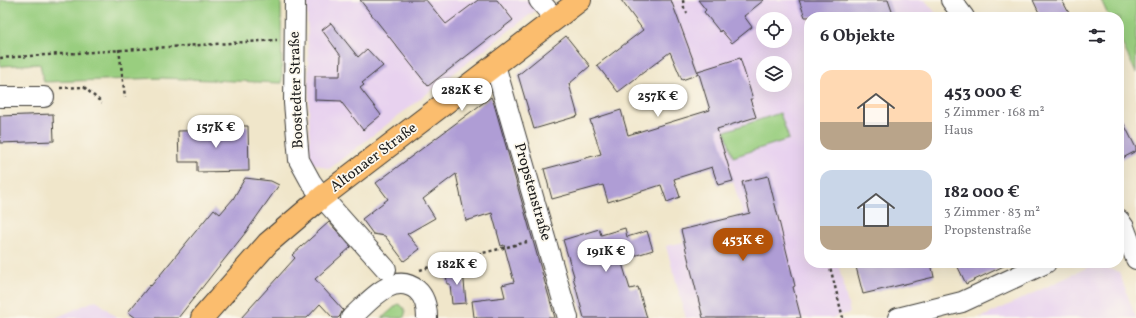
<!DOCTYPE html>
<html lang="de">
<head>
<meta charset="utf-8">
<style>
  body { margin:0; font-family:Vollkorn,serif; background:#f7f7f7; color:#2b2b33; height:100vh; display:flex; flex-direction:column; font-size:15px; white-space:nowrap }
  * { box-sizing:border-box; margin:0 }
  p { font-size:13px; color:#7c7c81 }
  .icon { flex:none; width:22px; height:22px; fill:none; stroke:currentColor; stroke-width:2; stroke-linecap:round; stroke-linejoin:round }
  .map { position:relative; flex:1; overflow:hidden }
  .drawer { position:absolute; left:804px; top:12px; width:320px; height:256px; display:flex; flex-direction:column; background:#fff; border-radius:16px; box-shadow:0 4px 16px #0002 }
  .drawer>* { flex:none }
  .buttons { position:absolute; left:756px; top:12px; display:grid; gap:8px }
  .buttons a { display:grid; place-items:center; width:36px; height:36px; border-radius:50%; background:#fff; box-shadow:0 4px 16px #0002; font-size:20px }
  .price { position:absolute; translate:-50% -34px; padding:0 9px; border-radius:14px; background:#fff; color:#222; font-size:13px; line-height:26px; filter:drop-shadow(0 1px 2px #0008) }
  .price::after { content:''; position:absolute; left:50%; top:24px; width:12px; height:9px; margin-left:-6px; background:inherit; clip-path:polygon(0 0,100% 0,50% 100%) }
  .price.selected { background:#b45309; color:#fff }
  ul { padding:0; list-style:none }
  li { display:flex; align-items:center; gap:12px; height:100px; padding:0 16px }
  li span { display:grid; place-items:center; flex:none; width:112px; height:80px; border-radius:12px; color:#555 }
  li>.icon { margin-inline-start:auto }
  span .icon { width:48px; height:48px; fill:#fffc; stroke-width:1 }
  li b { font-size:17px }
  h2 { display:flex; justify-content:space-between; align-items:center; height:48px; padding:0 16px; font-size:17px }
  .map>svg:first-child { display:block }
  .built { fill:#e8d2ef; fill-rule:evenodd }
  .green { fill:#99ce7f; stroke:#5a754e }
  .building { fill:#af9dd5 }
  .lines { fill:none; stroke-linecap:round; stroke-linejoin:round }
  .minor-casing { stroke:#3c3a36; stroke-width:22 }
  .major-casing { stroke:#3c3a36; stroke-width:24 }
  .path { stroke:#3c3a36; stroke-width:2.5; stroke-dasharray:3 3; stroke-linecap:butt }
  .minor { stroke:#fff; stroke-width:20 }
  .major { stroke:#fbbd6e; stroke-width:22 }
  .labels { text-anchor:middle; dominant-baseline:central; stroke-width:3.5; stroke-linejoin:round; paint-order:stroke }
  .street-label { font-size:15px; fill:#1c1c1c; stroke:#fbf7ec }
</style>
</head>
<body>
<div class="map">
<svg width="1136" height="318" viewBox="0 0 1136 318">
  <rect width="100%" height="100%" fill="#fbf7ec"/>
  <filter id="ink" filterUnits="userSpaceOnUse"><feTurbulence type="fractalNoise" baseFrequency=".025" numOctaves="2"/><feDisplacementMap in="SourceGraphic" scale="8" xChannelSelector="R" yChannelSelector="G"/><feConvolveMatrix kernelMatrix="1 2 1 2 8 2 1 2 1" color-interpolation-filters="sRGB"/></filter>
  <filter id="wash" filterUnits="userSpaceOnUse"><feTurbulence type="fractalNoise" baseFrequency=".012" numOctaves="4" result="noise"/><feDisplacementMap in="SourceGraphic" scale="16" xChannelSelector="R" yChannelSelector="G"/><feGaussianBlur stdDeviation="0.9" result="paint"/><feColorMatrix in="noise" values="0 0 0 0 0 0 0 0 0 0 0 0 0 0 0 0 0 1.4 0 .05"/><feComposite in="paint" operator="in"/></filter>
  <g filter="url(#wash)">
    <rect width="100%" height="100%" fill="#f0e6ca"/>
    <path class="built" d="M307,0H534L540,7L329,169L310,162Z
      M671,0H925L939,17H809V263H838L850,313L831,318H686L666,246L684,242L681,230L743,214L699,74ZM763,19H785V41H763ZM763,63H785V85H763Z
      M1095,264L1119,272L1136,318H978L985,316Z
      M96,300L117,318H55Z"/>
    <path class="green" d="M0,0H281L282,83L162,78L44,82L40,64L0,66Z
      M1101,0H1136V73L1119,37V17H1109Z
      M780,113L789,139L733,157L725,131Z
      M398,304L401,305C405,309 407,313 403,318H382Z"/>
    <g id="blocks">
      <path class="building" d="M360,0H426L446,24L478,0H497L513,20L428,86Z
        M621,0H671L698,73V71L740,58L753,99H750L756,117L717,129L733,181L718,185L712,167L674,179L680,197L667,202L661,185L608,202L603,185L552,199L544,169L601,154L590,120L621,110L628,135L710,110L699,74L682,80L670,52L618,92L597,65L643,30Z
        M698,0H764L744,16L752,27L732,43L721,30L720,32L704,12L706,10Z
        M799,0H888L894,17H805Z
        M1033,0H1062L1071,17H1041Z
        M331,23L358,57L367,49L383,66L362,83L364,85L360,88L381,115L363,130L342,103V101L315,100V76H340L341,56L322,30Z
        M566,36L590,66L569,84L578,116L534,129L518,75Z
        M491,97L494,104L555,318H477L476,317H474L472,301L505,297L502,285L514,282L504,245L501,246L492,213L466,221L456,174L423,199L435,218L407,234L420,249L404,261L385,236L373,234L362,219L388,199L376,183Z
        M53,114L54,141L0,143V116Z
        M1119,114L1136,148V151L1119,160Z
        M225,126H248L249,171L197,172V162H179L178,131L225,130Z
        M768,176L795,286L793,287L801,318H703L681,230L750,213L742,182Z
        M245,178L271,181L279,185L246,232L178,318H136L128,312L150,285L151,286L214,209L220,214L233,199Z
        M329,222L351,247L315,279L343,310L340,316L338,318H333L320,304L307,318H241L295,258L292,255Z
        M625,228L627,237L647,231L653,250L621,260L630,289L638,287L647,318H584L573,277L574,276L563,240L599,229L601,235Z
        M855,263H931L934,277L863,294Z
        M956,263H1010L966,284Z
        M463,270L466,303L452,304L450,284H447L446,271Z"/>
    </g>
  </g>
  <g filter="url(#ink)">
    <use href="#blocks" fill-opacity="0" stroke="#3c3a36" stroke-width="1"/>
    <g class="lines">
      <defs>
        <path id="minor" d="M295,0L294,103L299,160L311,182L322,197L386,269
          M539,0L555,19
          M951,0L964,17
          M495,65L568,318
          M0,97H44
          M1119,220L1124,227L1136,259
          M351,318C368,303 393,270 417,290C425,297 427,308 427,318
          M898,318L962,302L1046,263"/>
        <path id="major" d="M202,318L268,243L322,197L580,0"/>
      </defs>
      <use href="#minor" class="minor-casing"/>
      <use href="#major" class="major-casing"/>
      <path class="path" d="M683,0L684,8L687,13
        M119,49L125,97
        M0,58L277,40
        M60,88L84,87L102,103
        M829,263L843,318
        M420,270L439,264L527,242"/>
      <use href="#minor" class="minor"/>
      <use href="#major" class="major"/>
    </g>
  </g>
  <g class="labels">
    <g class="street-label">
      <text transform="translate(297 90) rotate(-92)">Boostedter Straße</text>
      <text transform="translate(374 158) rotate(-37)">Altonaer Straße</text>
      <text transform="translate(532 192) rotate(74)">Propstenstraße</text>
    </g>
  </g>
</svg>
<div class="buttons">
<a><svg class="icon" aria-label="locate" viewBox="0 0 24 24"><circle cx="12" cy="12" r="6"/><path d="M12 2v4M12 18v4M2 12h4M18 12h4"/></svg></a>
<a><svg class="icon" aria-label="layers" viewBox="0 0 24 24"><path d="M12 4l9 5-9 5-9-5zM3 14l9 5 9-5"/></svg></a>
</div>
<b class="price" style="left:462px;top:112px">282K €</b>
<b class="price" style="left:658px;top:118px">257K €</b>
<b class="price" style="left:216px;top:149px">157K €</b>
<b class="price selected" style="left:743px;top:262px">453K €</b>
<b class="price" style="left:606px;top:273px">191K €</b>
<b class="price" style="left:457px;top:286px">182K €</b>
<section class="drawer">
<h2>6 Objekte<svg class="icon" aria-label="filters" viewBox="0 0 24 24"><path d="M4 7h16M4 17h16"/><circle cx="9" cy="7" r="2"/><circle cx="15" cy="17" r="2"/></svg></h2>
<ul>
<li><span style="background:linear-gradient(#ffd9b3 65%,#b9a48a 0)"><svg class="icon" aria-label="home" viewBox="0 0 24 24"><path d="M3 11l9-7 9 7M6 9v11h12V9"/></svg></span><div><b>453 000 €</b><p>5 Zimmer · 168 m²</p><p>Haus</p></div></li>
<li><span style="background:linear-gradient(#c9d6e8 70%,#b9a48a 0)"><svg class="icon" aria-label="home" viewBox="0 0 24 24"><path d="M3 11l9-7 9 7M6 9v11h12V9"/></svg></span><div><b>182 000 €</b><p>3 Zimmer · 83 m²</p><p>Propstenstraße</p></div></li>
</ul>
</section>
</div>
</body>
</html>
